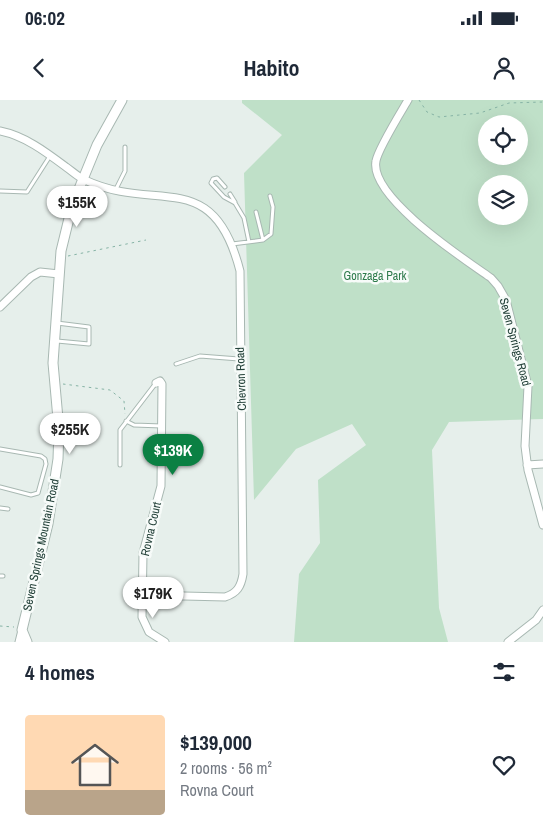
<!DOCTYPE html>
<html lang="en">
<head>
<meta charset="utf-8">
<style>
  body { margin:0; font-family:"Archivo Narrow",sans-serif; background:#f2f2f3; color:#1f2937; height:100vh; display:flex; flex-direction:column; font-size:19px; white-space:nowrap }
  * { box-sizing:border-box; margin:0 }
  p { font-size:16px; color:#747a83 }
  .icon { flex:none; width:28px; height:28px; fill:none; stroke:currentColor; stroke-width:2; stroke-linecap:round; stroke-linejoin:round }
  .map { position:relative; height:542px; overflow:hidden }
  .details { display:flex; flex-direction:column; background:#fff; flex:1 }
  .details>* { flex:none }
  .tools { position:absolute; left:478px; top:15px; display:grid; gap:10px }
  .tools a { display:grid; place-items:center; width:50px; height:50px; border-radius:50%; background:#fff; box-shadow:0 5px 20px #0002; font-size:25px }
  .price { position:absolute; translate:-50% -42px; padding:0 11px; border-radius:18px; background:#fff; color:#222; font-size:16px; line-height:32px; filter:drop-shadow(0 1px 2px #0008) }
  .price::after { content:''; position:absolute; left:50%; top:30px; width:15px; height:11px; margin-left:-8px; background:inherit; clip-path:polygon(0 0,100% 0,50% 100%) }
  .price.current { background:#0b8043; color:#fff }
  ul { padding:0; list-style:none }
  li { display:flex; align-items:center; gap:15px; height:125px; padding:0 25px }
  li span { display:grid; place-items:center; flex:none; width:140px; height:100px; border-radius:5px; color:#555 }
  li>.icon { margin-inline-start:auto }
  span .icon { width:60px; height:60px; fill:#fffc; stroke-width:1 }
  li b { font-size:21px }
  h2 { display:flex; justify-content:space-between; align-items:center; height:60px; padding:0 25px; font-size:21px }
  .status { display:flex; justify-content:space-between; align-items:center; height:35px; padding:0 25px; background:#fff; direction:ltr }
  .status svg { height:14px; fill:currentColor }
  header { display:flex; justify-content:space-between; align-items:center; height:65px; padding:0 25px; background:#fff; font-size:22px; font-weight:800 }
  .map>svg:first-child { display:block }
  .green { fill:#bfe0c8; fill-rule:evenodd }
  .lines { fill:none; stroke-linecap:round; stroke-linejoin:round }
  .service-casing { stroke:#a8b8b2; stroke-width:5 }
  .minor-casing { stroke:#a8b8b2; stroke-width:9 }
  .tertiary-casing { stroke:#a8b8b2; stroke-width:11 }
  .path { stroke:#86b3a5; stroke-width:1; stroke-dasharray:2.5 4; stroke-linecap:butt }
  .service { stroke:#fff; stroke-width:3 }
  .minor { stroke:#fff; stroke-width:7 }
  .tertiary { stroke:#fff; stroke-width:9 }
  .labels { text-anchor:middle; dominant-baseline:central; stroke-width:5; stroke-linejoin:round; paint-order:stroke }
  .park-label { font-size:12px; fill:#2d7a4b; stroke:#f7fbf9 }
  .street-label { font-size:12px; fill:#24423a; stroke:#f7fbf9 }
</style>
</head>
<body>
<div class="status"><b>06:02</b><svg viewBox="0 0 49 12"><path d="M0 12V9h3v3zM5 12V6h3v6zM10 12V3h3v9zM15 12V0h3v12zM26 1h20v11H26zM47 4h2v5h-2z"/></svg></div>
<header><svg class="icon" aria-label="back" viewBox="0 0 24 24"><path d="M15 5l-7 7 7 7"/></svg>Habito<svg class="icon" aria-label="person" viewBox="0 0 24 24"><circle cx="12" cy="8" r="4"/><path d="M4 21q1-7 8-7t8 7"/></svg></header>
<div class="map">
<svg width="543" height="542" viewBox="0 0 543 542">
  <rect width="100%" height="100%" fill="#e6efeb"/>
  <path class="green" d="M242,0H543V319L449,322L432,350L439,508L448,542H294L299,474L320,443L318,380L366,345L352,324L296,349L254,400L244,73L282,35L242,3ZM486,24H519V56H486ZM486,84H519V116H486Z"/>
  <g class="lines">
    <defs>
      <path id="service" d="M225,87L217,78L213,79L211,83L224,97L235,103L244,118L249,142
        M0,91L27,92L50,56
        M115,91L125,71V47
        M230,94L235,102
        M256,112L263,140
        M232,144L263,140L271,134L273,107L270,96
        M57,223L89,227V244L57,241
        M176,264L200,256L239,259
        M126,321L134,325L162,326
        M0,349L41,356L45,359L46,364L38,393L31,395L0,387
        M120,365V330L156,283
        M0,408L8,409
        M0,476H3"/>
      <path id="minor" d="M408,0C401,12 378,49 376,61C369,97 464,159 491,178L498,186L506,200L528,286L525,346L528,370L543,425
        M0,31C25,36 46,52 66,67C72,71 78,77 85,80C157,114 213,65 240,171L243,474C241,487 237,493 225,497L143,495
        M0,207L31,177L40,172L59,174
        M156,283L160,281L162,284L161,386L143,453L142,517L149,532L165,542
        M527,365L543,364
        M19,542L22,530
        M508,542L536,520L543,510"/>
      <path id="tertiary" d="M27,542L22,530L48,424L58,359L59,330L53,263L61,151L72,106L97,45L122,0"/>
    </defs>
    <use href="#service" class="service-casing"/>
    <use href="#minor" class="minor-casing"/>
    <use href="#tertiary" class="tertiary-casing"/>
    <path class="path" d="M419,0L427,12L439,17L480,13L509,3L543,2
      M68,156L146,140
      M63,284L110,290L124,301L125,314
      M0,526L14,527"/>
    <use href="#service" class="service"/>
    <use href="#minor" class="minor"/>
    <use href="#tertiary" class="tertiary"/>
  </g>
  <g class="labels">
    <g class="park-label">
      <text x="375" y="176">Gonzaga Park</text>
    </g>
    <g class="street-label">
      <text transform="translate(515 242) rotate(75)">Seven Springs Road</text>
      <text transform="translate(241 279) rotate(-92)">Chevron Road</text>
      <text transform="translate(151 429) rotate(-77)">Rovna Court</text>
      <text transform="translate(41 445) rotate(-78)">Seven Springs Mountain Road</text>
    </g>
  </g>
</svg>
<div class="tools">
<a><svg class="icon" aria-label="locate" viewBox="0 0 24 24"><circle cx="12" cy="12" r="6"/><path d="M12 2v4M12 18v4M2 12h4M18 12h4"/></svg></a>
<a><svg class="icon" aria-label="layers" viewBox="0 0 24 24"><path d="M12 4l9 5-9 5-9-5zM3 14l9 5 9-5"/></svg></a>
</div>
<b class="price" style="left:77px;top:128px">$155K</b>
<b class="price" style="left:70px;top:355px">$255K</b>
<b class="price current" style="left:173px;top:376px">$139K</b>
<b class="price" style="left:153px;top:519px">$179K</b>
</div>
<section class="details">
<h2>4 homes<svg class="icon" aria-label="filters" viewBox="0 0 24 24"><path d="M4 7h16M4 17h16"/><circle cx="9" cy="7" r="2"/><circle cx="15" cy="17" r="2"/></svg></h2>
<ul>
<li><span style="background:linear-gradient(#ffd9b3 75%,#b9a48a 0)"><svg class="icon" aria-label="home" viewBox="0 0 24 24"><path d="M3 11l9-7 9 7M6 9v11h12V9"/></svg></span><div><b>$139,000</b><p>2 rooms · 56 m²</p><p>Rovna Court</p></div><svg class="icon" aria-label="heart" viewBox="0 0 24 24"><path d="M12 20l-8-8c-3-5 5-10 8-4 3-6 11-1 8 4z"/></svg></li>
</ul>
</section>
</body>
</html>
